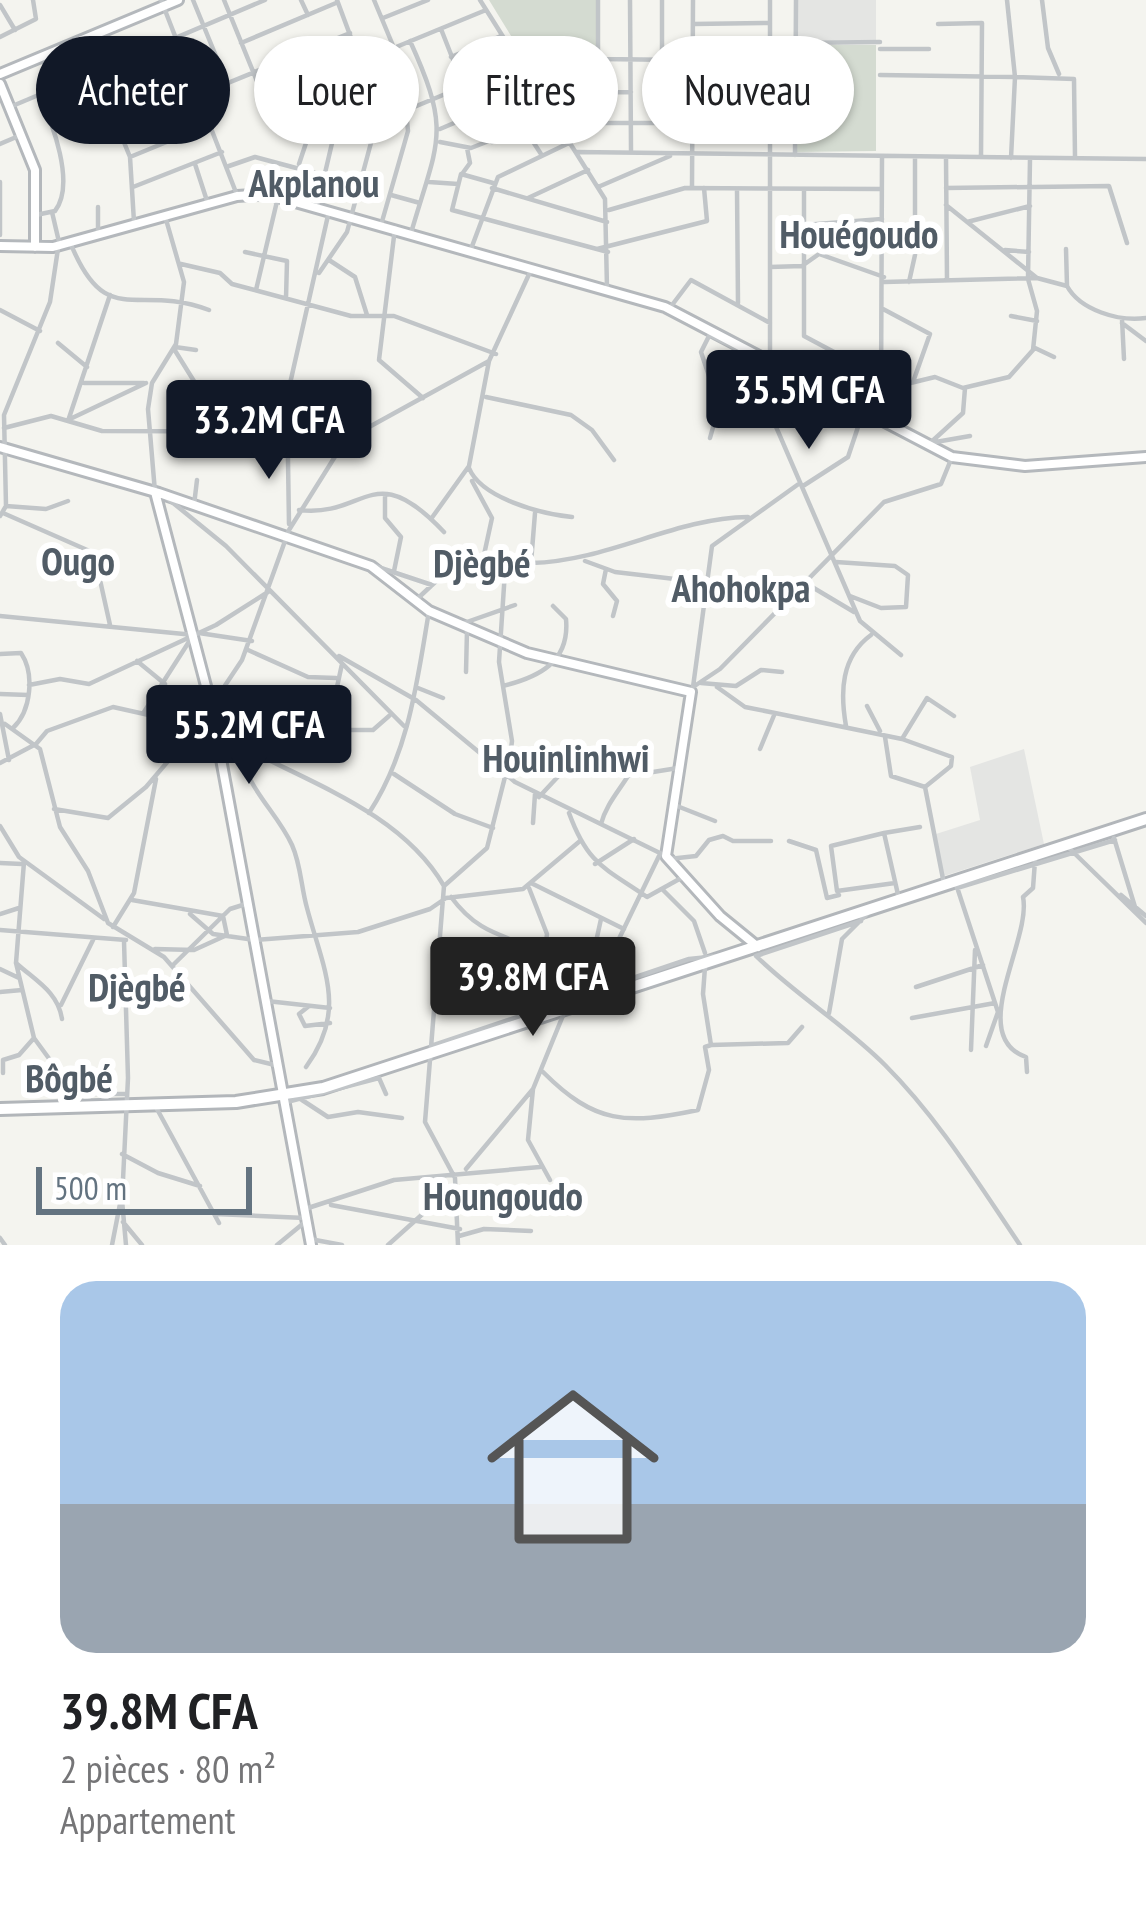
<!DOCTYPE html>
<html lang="fr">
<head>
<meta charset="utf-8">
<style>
  body { margin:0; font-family:"PT Sans Narrow",sans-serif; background:#f6f6f6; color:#202124; height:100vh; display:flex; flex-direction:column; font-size:45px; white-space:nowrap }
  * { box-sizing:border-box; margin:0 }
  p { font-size:39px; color:#757577 }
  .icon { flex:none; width:66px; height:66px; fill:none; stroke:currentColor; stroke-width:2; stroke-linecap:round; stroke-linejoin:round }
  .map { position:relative; height:1245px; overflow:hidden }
  .details { display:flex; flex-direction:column; background:#fff; flex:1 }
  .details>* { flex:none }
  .hud { position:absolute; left:36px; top:36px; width:1074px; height:108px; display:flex; gap:24px }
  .scale { position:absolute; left:36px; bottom:30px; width:216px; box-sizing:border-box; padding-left:12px; border:6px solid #637380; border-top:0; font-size:33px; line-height:42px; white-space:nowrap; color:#637380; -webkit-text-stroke:9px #fff; paint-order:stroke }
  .price { position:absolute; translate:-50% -102px; padding:0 27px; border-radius:12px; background:#111827; color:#fff; font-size:39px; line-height:78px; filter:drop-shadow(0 3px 6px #0008) }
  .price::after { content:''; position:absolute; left:50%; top:72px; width:36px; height:27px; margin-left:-18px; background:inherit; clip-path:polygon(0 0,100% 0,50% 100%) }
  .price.active { background:#222; color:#fff }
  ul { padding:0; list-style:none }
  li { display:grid; align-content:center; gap:24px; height:636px; padding:0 60px }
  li+li { border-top:3px solid #e0e0e0 }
  li span { display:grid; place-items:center; height:372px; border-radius:36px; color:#555 }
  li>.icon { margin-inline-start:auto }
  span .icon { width:216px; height:216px; fill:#fffc; stroke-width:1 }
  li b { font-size:51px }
  .chip { padding:0 42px; border-radius:54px; background:#fff; box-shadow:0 3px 9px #0004; font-size:42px; line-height:108px }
  .chip.active { background:#111827; color:#fff }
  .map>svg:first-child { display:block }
  .built { fill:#e4e5e3 }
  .green { fill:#d4dbd1 }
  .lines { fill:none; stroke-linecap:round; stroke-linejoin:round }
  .secondary-casing { stroke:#b4b8bc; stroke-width:14 }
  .primary-casing { stroke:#b2b6ba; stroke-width:16 }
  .street { stroke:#c1c5c8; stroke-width:4.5 }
  .secondary { stroke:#fff; stroke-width:8 }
  .primary { stroke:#fff; stroke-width:10 }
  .labels { text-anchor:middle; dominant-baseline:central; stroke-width:12; stroke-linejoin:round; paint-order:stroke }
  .quarter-label { font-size:39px; font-weight:bold; fill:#515c66; stroke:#fff }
</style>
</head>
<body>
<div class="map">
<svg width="1146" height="1245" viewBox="0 0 1146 1245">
  <rect width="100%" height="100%" fill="#f4f4ef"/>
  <path class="built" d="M798,0H876V41H798Z
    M1024,749L1044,844L944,876L936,834L980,820L970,767Z"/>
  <path class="green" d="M489,0H596V53L521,52Z
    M798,45H876V151L797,152Z"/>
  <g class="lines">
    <defs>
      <path id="secondary" d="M0,74L178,0
        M0,84L35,170V247
        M0,246L53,247L237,196L267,194L665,307L952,457L1025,466L1146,457
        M0,447L159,493L371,566L429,611L527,653L691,692L666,856L720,916L758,947
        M155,492L211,705L311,1245"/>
      <path id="primary" d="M0,1109L236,1102L323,1088L1146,819"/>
    </defs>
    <use href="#secondary" class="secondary-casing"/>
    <use href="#primary" class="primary-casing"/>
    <path class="street" d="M161,0L237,195
      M193,0L227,83
      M224,0L265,101L486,10
      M301,0L308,15
      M374,0L394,48
      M480,0L605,199L607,288
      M598,0V59
      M630,0L631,150
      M662,0V60
      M770,0V360
      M1007,0L1015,77L1074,79L1075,157
      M1042,0L1048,48L1059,74
      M0,5L15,30
      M383,18L428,0
      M693,24L770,23
      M938,24L982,23L981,157
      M441,29L463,85
      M0,37L36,19L33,0
      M82,40L130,157L134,222
      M410,41C452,133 438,140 411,233
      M241,43L336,3
      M796,43L880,42
      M880,49H929
      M451,57L501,36
      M518,58L770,61
      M95,72L265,0
      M880,75L1015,77L1011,158
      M155,82L180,137
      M452,90L462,118
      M587,92L589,59
      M693,92L770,93
      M541,93L631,92
      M196,96L350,33
      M105,102L183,71
      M508,103L541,154
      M10,107L67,83L54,52
      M486,110L492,142
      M378,122L520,63
      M559,123H770
      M117,129L167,109
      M440,129L534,89
      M440,142L471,148L524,127
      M0,144L21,135
      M577,152L1146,159
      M795,155L796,0
      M130,157L208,125
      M946,157L947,280
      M195,164L208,204
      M299,164L317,110L307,84
      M229,166L255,157L326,176
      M462,174L470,163L467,148
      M0,182V235
      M429,182L458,184
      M493,183L461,174L452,210L608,252
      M692,186L693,0
      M133,187L222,152
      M598,187L670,156
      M492,188L607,222
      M946,188L1109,186L1127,243
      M737,189L738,303
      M804,189V336L896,385
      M391,195L420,203
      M528,198L588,170
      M946,205L1037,278L1067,286C1080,310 1119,322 1146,318
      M317,207L337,122
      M609,210L685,188L882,189
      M36,215L55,211C76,184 52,122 39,94
      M967,222L1030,206
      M381,225L408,131L406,110
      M804,225L882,219
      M395,228L379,360L423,398
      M98,233V207
      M70,242C106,332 136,282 209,310
      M471,249L498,177L571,142
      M597,249L707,221L704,188
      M1066,249L1067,286
      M1005,250L1029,252
      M245,252L287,261L286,298
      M329,260L355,277L367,315
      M181,264L220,273L232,284L351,316H394L496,354
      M770,267L802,266L819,254L884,277
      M319,273L347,232L379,113L337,0
      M884,282L1037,278
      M909,282L915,255V157
      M256,290L278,197
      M669,309L691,280L770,323
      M883,309L930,334L913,382
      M0,310L40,331
      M1011,316L1037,321
      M1122,319L1124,359
      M1122,323L1146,341
      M710,335L737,349L748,362L860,621L901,655
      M709,336L701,352L719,406L710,438
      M58,343L87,367
      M175,347L196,350
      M1035,348L1054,357
      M174,349L197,386L195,432
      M84,383H144
      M486,397L571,415L592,430L614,460
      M881,400L882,156
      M70,419L146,383
      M68,421L110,295
      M4,428L51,416L102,431L360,432
      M930,443L970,436
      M929,444L963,413L965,388
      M469,468C481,498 541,514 572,517
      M472,481L492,518L482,564
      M803,486L848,457L860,421L894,387L935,377L963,388L1009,377L1033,350L1037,311L1028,279L1030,159
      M155,492L148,409L152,383L176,344L184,282L165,216
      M385,495V518L401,537L394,571
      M167,498L226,546L404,726
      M194,505L197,480
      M6,506L46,509L68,501
      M299,510C367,518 372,456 444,532
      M3,513L94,553L110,625
      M0,516L6,506L4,415L50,302L59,242L52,212
      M431,519L469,466L489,361
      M289,524L287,397L329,211
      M585,561L615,572L709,583
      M836,562L895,566L908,575L906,607L881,608L850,596
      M531,563C609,561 674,518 748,517
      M375,566L432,585
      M606,569L603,584L617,601L613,616
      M512,572L531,563L535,513
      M802,581L854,612
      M416,600L461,558L530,577
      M0,616L194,635
      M464,623L515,605
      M199,633L252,641
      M248,650L308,677L336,678
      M0,654L21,653C35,674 31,711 13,728
      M339,656L416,700L515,782L666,856
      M137,661L165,684
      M466,672L467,630
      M701,683L736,686L761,670L782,672
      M29,685L60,679L89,684L216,625L268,592
      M503,686C539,677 570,662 566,619L553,606
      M693,687L720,669L884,502L941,484L952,457
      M693,687L712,546L800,483
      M717,687L745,707L775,713
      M418,688L443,698
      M0,694L28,695
      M867,706L880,731
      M144,712L192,637
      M0,714L9,760
      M5,724L40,749L60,827L88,871L108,923L164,957L254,1060L279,1066
      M846,726C840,692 841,657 871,635
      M328,728L342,664
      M220,729L230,740C303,781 400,810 444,886L425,1122L455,1178L458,1245
      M885,737L891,776L925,787
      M902,739L927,698L954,716
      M241,747C243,786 276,810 292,845C301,865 301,887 307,908C323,969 348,1010 306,1067
      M760,749L775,713L902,739L952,757L951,766L925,787
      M0,763L36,744L47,731L113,707L216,730H373L389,716
      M394,774L455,814L493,828
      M925,787L944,884
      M539,797L566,768L568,757
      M677,806L715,821
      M54,809L108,818L146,787L198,726L242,660L289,530L336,455L360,432L489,361L531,270
      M369,813C409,752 417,682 429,611
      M569,813C588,865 605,868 647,897L683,877
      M533,823L535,794
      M601,824C606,805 618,792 628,776L678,768
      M0,826L19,857L104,919
      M884,833L831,846L837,891L895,883
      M1114,838L1135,907
      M789,841L816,850L827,898L839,895
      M1070,849L1146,923
      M669,859L696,856L709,840L723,836L733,841H771
      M24,862L16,963L34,1038L64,1079V1104
      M0,863L22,864
      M595,864L634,839
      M955,881L998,1012L986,1046
      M533,884L624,929
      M444,886L487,848L510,757L512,741L499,662L505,571
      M529,888L547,934L542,976L557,1004
      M957,888L1115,840
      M664,891L694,921L705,953
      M1121,895L1146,916
      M451,897C480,936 505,934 544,953
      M899,899L884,833L920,827
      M132,900L223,916L227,935L194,950L155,949
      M0,914L19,908
      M190,914L213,934L255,940L358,932L430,909L446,898L523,889L580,841
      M861,921L756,956C797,996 844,1024 885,1065C938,1118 978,1183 1020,1245
      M113,927L134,893L156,779
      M0,930L126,940
      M124,941L128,1078L122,1200L126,1245
      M16,963C36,981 58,992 62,1019
      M172,966L230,909L249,903
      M0,969L19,978
      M588,978L601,919
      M916,987L983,965
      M0,992L22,990
      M579,996L615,947L659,856
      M267,1001L330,1008
      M61,1005L93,940
      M309,1006L299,1014L305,1026L330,1023
      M829,1013L842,939L867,914
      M912,1018L995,1003
      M434,1045L689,959L718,956
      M711,1045L788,1043L802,1027
      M971,1050L975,950
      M543,1072C595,1124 626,1125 698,1110L709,1070L705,1047L711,1045L703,994L705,967
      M1027,1072L1026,1057C966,1036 1032,939 1023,897L1033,888L1035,861
      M3,1073V1060L19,1055L34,1038
      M533,1089L528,1140L550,1180
      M67,1094H127
      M302,1100L328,1117L358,1112L402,1118
      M283,1103L379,1078L386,1094
      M157,1109L219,1223
      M122,1154L158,1173L200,1186
      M466,1169L533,1089L564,1013
      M331,1205L460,1229
      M305,1209L394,1180L540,1167
      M215,1214L305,1218
      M123,1222L142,1245
      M459,1236L484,1229L531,1231
      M0,1238L5,1245
      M310,1239L342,1245
      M112,1245L120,1204
      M277,1245L305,1222
      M388,1245L455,1185"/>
    <use href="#secondary" class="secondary"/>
    <use href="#primary" class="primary"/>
  </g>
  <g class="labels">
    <g class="quarter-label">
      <text x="314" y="182">Akplanou</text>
      <text x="859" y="233">Houégoudo</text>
      <text x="78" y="560">Ougo</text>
      <text x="482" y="562">Djègbé</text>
      <text x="741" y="587">Ahohokpa</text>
      <text x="566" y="757">Houinlinhwi</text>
      <text x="137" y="986">Djègbé</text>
      <text x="69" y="1077">Bôgbé</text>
      <text x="503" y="1195">Houngoudo</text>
    </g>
  </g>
</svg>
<div class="scale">500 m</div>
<b class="price" style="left:809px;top:452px">35.5M CFA</b>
<b class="price" style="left:269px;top:482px">33.2M CFA</b>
<b class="price" style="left:249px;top:787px">55.2M CFA</b>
<b class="price active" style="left:533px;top:1039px">39.8M CFA</b>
<div class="hud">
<a class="chip active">Acheter</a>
<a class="chip">Louer</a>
<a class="chip">Filtres</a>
<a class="chip">Nouveau</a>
</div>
</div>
<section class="details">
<ul>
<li><span style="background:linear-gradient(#a9c7e8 60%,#9aa5b1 0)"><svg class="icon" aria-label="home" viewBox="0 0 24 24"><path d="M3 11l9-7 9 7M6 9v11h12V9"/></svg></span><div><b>39.8M CFA</b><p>2 pièces · 80 m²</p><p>Appartement</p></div></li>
</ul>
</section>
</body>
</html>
